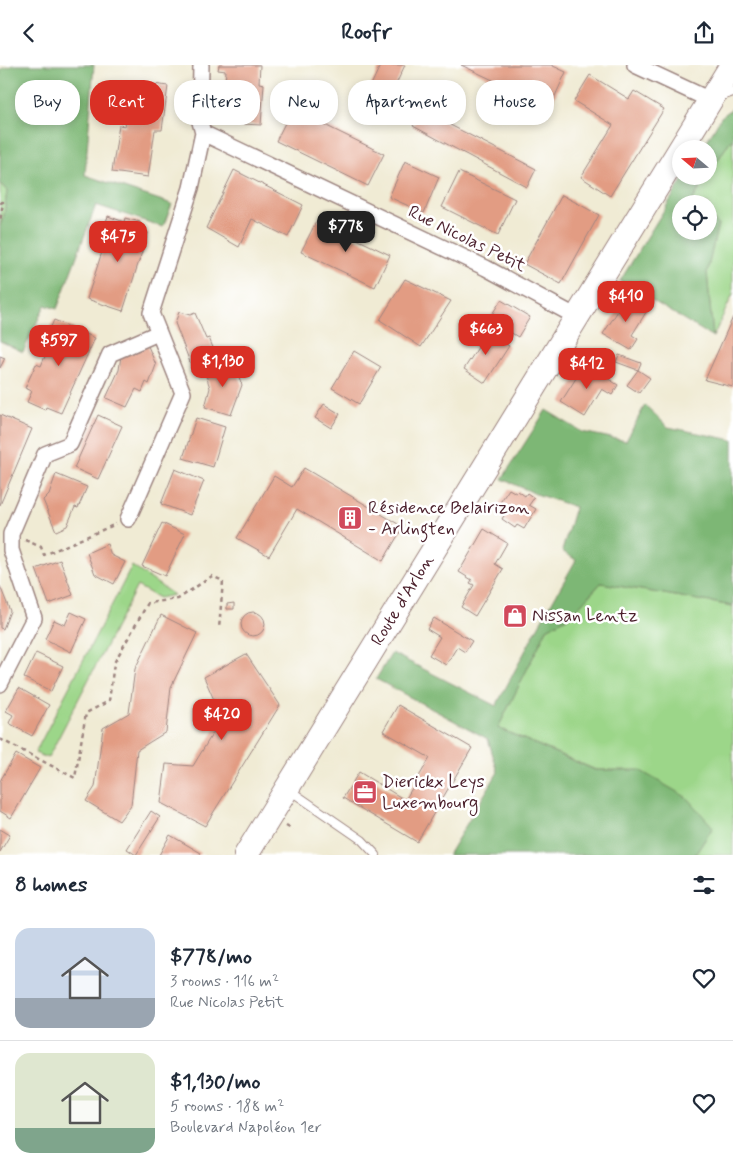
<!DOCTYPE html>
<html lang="en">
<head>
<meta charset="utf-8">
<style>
  body { margin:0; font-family:Mynerve,sans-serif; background:#f2f2f3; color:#1f2937; height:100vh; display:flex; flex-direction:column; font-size:19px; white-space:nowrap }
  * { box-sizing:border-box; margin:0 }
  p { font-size:16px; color:#747a83 }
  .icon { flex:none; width:28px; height:28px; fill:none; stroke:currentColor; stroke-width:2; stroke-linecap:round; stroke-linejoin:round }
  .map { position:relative; height:790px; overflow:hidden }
  .details { display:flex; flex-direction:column; background:#fff; flex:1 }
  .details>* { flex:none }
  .banner { position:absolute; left:15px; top:15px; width:704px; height:45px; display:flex; gap:10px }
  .needle { width:32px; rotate:289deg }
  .tools { position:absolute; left:672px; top:75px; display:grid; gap:10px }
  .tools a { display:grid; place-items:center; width:45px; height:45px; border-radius:50%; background:#fff; box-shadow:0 2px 8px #0003; font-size:25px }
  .price { position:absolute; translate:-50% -42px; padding:0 11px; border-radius:10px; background:#d93025; color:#fff; font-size:16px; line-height:32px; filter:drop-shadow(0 1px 2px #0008) }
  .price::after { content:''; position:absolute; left:50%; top:30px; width:15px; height:11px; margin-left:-8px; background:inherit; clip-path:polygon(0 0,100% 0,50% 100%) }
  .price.current { background:#222; color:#fff }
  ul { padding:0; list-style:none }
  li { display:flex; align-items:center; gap:15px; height:125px; padding:0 15px }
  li+li { border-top:1px solid #e0e1e3 }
  li span { display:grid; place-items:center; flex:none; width:140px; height:100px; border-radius:15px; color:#555 }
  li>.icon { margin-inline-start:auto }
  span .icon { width:60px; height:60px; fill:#fffc; stroke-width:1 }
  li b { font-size:21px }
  h2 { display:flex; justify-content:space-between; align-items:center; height:60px; padding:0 15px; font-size:21px }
  .chip { padding:0 18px; border-radius:20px; background:#fff; box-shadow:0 2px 8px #0003; font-size:18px; line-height:45px }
  .chip.current { background:#d93025; color:#fff }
  header { display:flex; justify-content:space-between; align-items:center; height:65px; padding:0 15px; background:#fff; font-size:22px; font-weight:700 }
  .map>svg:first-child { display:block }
  .green { fill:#9cd689; stroke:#737a5a }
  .forest { fill:#7db775; stroke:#646b50 }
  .building { fill:#e29c83 }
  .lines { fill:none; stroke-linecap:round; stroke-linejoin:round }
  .service-casing { stroke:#9d8580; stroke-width:10 }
  .minor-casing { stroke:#9d8580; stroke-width:18 }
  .primary-casing { stroke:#9d8580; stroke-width:26 }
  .path { stroke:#9d8580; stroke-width:2.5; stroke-dasharray:4 4; stroke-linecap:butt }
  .service { stroke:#fff; stroke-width:8 }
  .minor { stroke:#fff; stroke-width:15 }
  .primary { stroke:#fff; stroke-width:24 }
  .labels { text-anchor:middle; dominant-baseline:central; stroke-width:5; stroke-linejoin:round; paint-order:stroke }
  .street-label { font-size:18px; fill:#4a1f2b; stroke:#fff }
  .poi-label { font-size:18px; fill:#4a1f2b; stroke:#fff; text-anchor:start }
</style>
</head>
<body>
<header><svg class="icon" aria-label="back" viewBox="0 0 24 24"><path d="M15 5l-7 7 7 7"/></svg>Roofr<svg class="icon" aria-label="share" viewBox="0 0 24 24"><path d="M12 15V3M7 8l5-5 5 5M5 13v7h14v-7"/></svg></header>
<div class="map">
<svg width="733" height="790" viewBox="0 0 733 790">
  <rect width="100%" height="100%" fill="#fff"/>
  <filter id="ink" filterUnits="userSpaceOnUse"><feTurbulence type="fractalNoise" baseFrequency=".02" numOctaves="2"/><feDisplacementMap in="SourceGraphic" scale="10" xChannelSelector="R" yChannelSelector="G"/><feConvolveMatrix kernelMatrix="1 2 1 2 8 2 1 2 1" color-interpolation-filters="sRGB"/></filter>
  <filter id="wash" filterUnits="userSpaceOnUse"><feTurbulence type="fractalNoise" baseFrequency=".0096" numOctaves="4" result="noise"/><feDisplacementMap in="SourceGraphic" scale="20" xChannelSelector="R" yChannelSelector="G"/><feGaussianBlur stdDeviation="1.12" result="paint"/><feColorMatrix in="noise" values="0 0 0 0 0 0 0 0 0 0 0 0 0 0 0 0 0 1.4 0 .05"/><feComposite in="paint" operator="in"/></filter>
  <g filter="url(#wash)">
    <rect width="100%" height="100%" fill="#f0ebd4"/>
    <path class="green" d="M730,76H733V229L713,272L707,207L718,159L709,151V139H695L692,136Z
      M0,118L7,126L4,150L0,161Z
      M132,501L174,530L159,533L137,521L48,693L35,688Z
      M601,518L733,541V790H695L713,762L639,706L596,705L498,663L547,564L570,551Z"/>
    <path class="forest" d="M14,0H94L85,110L172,139L163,162L96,140L57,244L45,240L23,287L0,276V161L4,150L7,126L0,118V16L1,4Z
      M733,43V76H730L709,109V84H702L721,52Z
      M685,111H707L692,136L695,139H681V166H709V151L718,159L707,207L713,272L620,216Z
      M645,340L668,362L733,375V541L601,518L570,551L547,564L498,663L595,705H639L686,732L713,762L695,790H448L498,707L488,674L376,614L392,588L496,641L539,560L576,495L562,486L575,442L539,430L502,414L546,345L582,367L626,376Z"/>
    <g id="blocks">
      <path class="building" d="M219,0H260L259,18L264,19L261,60L222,58L226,6L218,5Z
        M377,0H405L384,45L364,35L380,1Z
        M461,0H551L566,7L550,42Z
        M590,10L629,34L634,26L664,44L610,131L581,112L613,60L574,36Z
        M132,16L168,21L162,65H155L148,112L112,107L119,60L125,61Z
        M292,44L384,89L368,121L276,76Z
        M421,45L536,104L527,122L413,61Z
        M405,96L439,112L424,148L389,132Z
        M234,105L303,140L288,172L252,154L239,182L206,163Z
        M459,107L515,134L498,170L442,142Z
        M562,130L599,150L561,219L524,199Z
        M108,151L124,157L125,153L140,157L138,165L148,168L123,246L87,234L108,168L103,166Z
        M317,155L390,190L375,222L301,187Z
        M405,214L451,236L421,282L380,255Z
        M627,232L648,244L632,270L638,274L631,285L603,269Z
        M501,235L530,252L518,272L489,254Z
        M179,247L190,250L195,248L206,274L209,273L216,290L191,300L175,258Z
        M733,252V322L705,315Z
        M54,255L95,273L61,348L46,342L45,345L27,337L32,326L25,323L36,299L41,301L48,284L42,282Z
        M481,263L509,281L485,318L464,304L479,281L473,276Z
        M148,281L156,300L149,319L146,317L142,327L136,324L127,342L106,333L119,305L121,291Z
        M354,286L381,302L359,339L332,323Z
        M619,290L641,298L638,305L616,297Z
        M0,291L5,293L0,303Z
        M233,297L242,320L231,350L205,342L210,323L205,307Z
        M585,299L618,320L612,330L602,324L585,352L561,337Z
        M638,305L650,313L639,328L627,320Z
        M324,339L340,349L331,363L315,353Z
        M0,350L32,364L0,440Z
        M98,350L122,361L98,414L74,403Z
        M196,353L225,362L213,402L183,393Z
        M304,403L403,462L383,496L297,444L269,491L237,473L274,411L292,422Z
        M175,404L204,416L190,450L161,439Z
        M56,409L87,422L78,443L75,442L67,461L56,466L43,435L49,429Z
        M509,424L516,428L518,426L525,431L527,428L534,433L529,440L536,444L524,464L517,460L515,463L502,454L506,447L497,442Z
        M162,458L185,469L165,511L142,501Z
        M484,464L507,478L495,499L503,504L475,551L461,542L474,520L470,518L472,515L459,507Z
        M107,479L111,490L125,497L114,519L95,509L87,488Z
        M60,495L73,530L49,539L36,504Z
        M0,521L10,546L3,564L0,563Z
        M234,538V544H227V539Z
        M241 559a12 12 0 1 1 24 0a12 12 0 1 1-24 0Z
        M71,547L86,554L71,587L45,574L54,555L65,560Z
        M161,550L197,568L171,622L166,667L137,685L131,740L119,756L86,736L95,722L103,663L129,648L135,604Z
        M434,553L472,576L465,587L457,582L446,600L429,590L440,572L427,564Z
        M36,588L63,601L51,626L24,613Z
        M246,589L280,640L205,761L161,738L166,699L193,701L222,653L204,612Z
        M19,623L49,640L32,671L9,658L13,650L6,646Z
        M398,640L472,683L417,777L343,733L359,707L405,735L430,693L383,666Z
        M16,689L40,703L11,753L0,746V716Z
        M151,746L160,752L136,790L127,784Z
        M0,764L10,770L0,787Z
        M170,770L201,788L199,790H159Z"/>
    </g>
  </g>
  <g filter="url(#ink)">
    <use href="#blocks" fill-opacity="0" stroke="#9d8580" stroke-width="1"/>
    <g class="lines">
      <defs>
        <path id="service" d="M719,32L733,27
          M288,724L362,775L376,790"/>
        <path id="minor" d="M635,0L710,35
          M203,68L486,203L577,252
          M128,454L183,328L151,248L191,123L203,68L200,57L201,0
          M0,619L34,553L11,485V469L45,389L70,379L110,289L158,268"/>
        <g id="primary">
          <path id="s1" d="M246,790L732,0"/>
        </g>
      </defs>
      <use href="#service" class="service-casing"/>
      <use href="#minor" class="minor-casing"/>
      <use href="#primary" class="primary-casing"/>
      <path class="path" d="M0,138L3,137L0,157
        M25,475L41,482L44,490L116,459
        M0,674L75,713L86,648L109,636L114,598L148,538L178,534L212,511L223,516L219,564
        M286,761L293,765"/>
      <use href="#service" class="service"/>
      <use href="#minor" class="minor"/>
      <use href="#primary" class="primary"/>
    </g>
  </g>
  <defs>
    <symbol id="building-square" viewBox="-11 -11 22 22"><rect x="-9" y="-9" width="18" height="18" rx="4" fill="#d1495b" stroke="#fff"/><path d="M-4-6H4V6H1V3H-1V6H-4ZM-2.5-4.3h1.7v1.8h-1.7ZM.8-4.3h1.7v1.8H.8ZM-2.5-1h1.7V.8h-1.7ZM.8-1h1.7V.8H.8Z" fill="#fff"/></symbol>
    <symbol id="shop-square" viewBox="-11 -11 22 22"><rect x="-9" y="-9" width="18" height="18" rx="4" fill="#d1495b" stroke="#fff"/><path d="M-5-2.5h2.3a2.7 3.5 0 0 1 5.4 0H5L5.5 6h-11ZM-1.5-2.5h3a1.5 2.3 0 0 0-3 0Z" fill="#fff"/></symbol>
    <symbol id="office-square" viewBox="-11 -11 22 22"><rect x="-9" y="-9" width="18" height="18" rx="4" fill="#d1495b" stroke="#fff"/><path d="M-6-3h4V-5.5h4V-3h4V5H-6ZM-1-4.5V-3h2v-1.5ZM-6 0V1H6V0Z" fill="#fff"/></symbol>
  </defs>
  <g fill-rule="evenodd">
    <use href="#building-square" x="336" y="439" width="28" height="28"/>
    <use href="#shop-square" x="501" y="537" width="28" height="28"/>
    <use href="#office-square" x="351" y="713" width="28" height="28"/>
  </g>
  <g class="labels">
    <g class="street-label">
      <text transform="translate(467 174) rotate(26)">Rue Nicolas Petit</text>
      <text stroke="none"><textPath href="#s1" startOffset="299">Route d'Arlon</textPath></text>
    </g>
    <g class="poi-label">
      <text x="368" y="443">Résidence Belairizon<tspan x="368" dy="21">- Arlingten</tspan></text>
      <text x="532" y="551">Nissan Lentz</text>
      <text x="382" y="717">Dierickx Leys<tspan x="382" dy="21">Luxembourg</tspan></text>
    </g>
  </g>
</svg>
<div class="tools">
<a><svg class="needle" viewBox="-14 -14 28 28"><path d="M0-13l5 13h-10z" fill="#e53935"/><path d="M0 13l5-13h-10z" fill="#747a83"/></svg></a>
<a><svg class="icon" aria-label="locate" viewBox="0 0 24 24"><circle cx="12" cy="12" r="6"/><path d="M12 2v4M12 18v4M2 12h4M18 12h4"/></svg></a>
</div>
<b class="price current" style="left:346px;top:188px">$778</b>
<b class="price" style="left:118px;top:198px">$475</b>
<b class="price" style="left:626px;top:258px">$410</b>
<b class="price" style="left:486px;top:291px">$663</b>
<b class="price" style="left:59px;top:302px">$597</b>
<b class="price" style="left:223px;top:323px">$1,130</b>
<b class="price" style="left:587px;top:325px">$412</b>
<b class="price" style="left:222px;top:676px">$420</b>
<div class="banner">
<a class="chip">Buy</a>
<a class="chip current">Rent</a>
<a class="chip">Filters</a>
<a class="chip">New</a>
<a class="chip">Apartment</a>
<a class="chip">House</a>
</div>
</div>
<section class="details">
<h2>8 homes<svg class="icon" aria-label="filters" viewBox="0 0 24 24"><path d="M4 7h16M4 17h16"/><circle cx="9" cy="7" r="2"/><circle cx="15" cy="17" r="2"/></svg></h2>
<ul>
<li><span style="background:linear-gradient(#c9d6e8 70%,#9aa5b1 0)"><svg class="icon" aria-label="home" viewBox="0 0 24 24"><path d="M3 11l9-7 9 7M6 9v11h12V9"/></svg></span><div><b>$778/mo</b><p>3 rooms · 116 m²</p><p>Rue Nicolas Petit</p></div><svg class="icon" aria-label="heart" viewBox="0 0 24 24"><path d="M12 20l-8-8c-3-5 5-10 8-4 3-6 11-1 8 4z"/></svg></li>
<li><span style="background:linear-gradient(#dfe7d0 75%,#7fa58c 0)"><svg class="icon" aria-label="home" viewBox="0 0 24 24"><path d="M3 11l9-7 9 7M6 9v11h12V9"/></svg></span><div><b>$1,130/mo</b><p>5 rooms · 188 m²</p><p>Boulevard Napoléon 1er</p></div><svg class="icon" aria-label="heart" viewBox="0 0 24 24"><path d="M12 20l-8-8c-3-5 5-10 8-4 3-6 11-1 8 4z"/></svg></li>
</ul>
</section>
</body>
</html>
